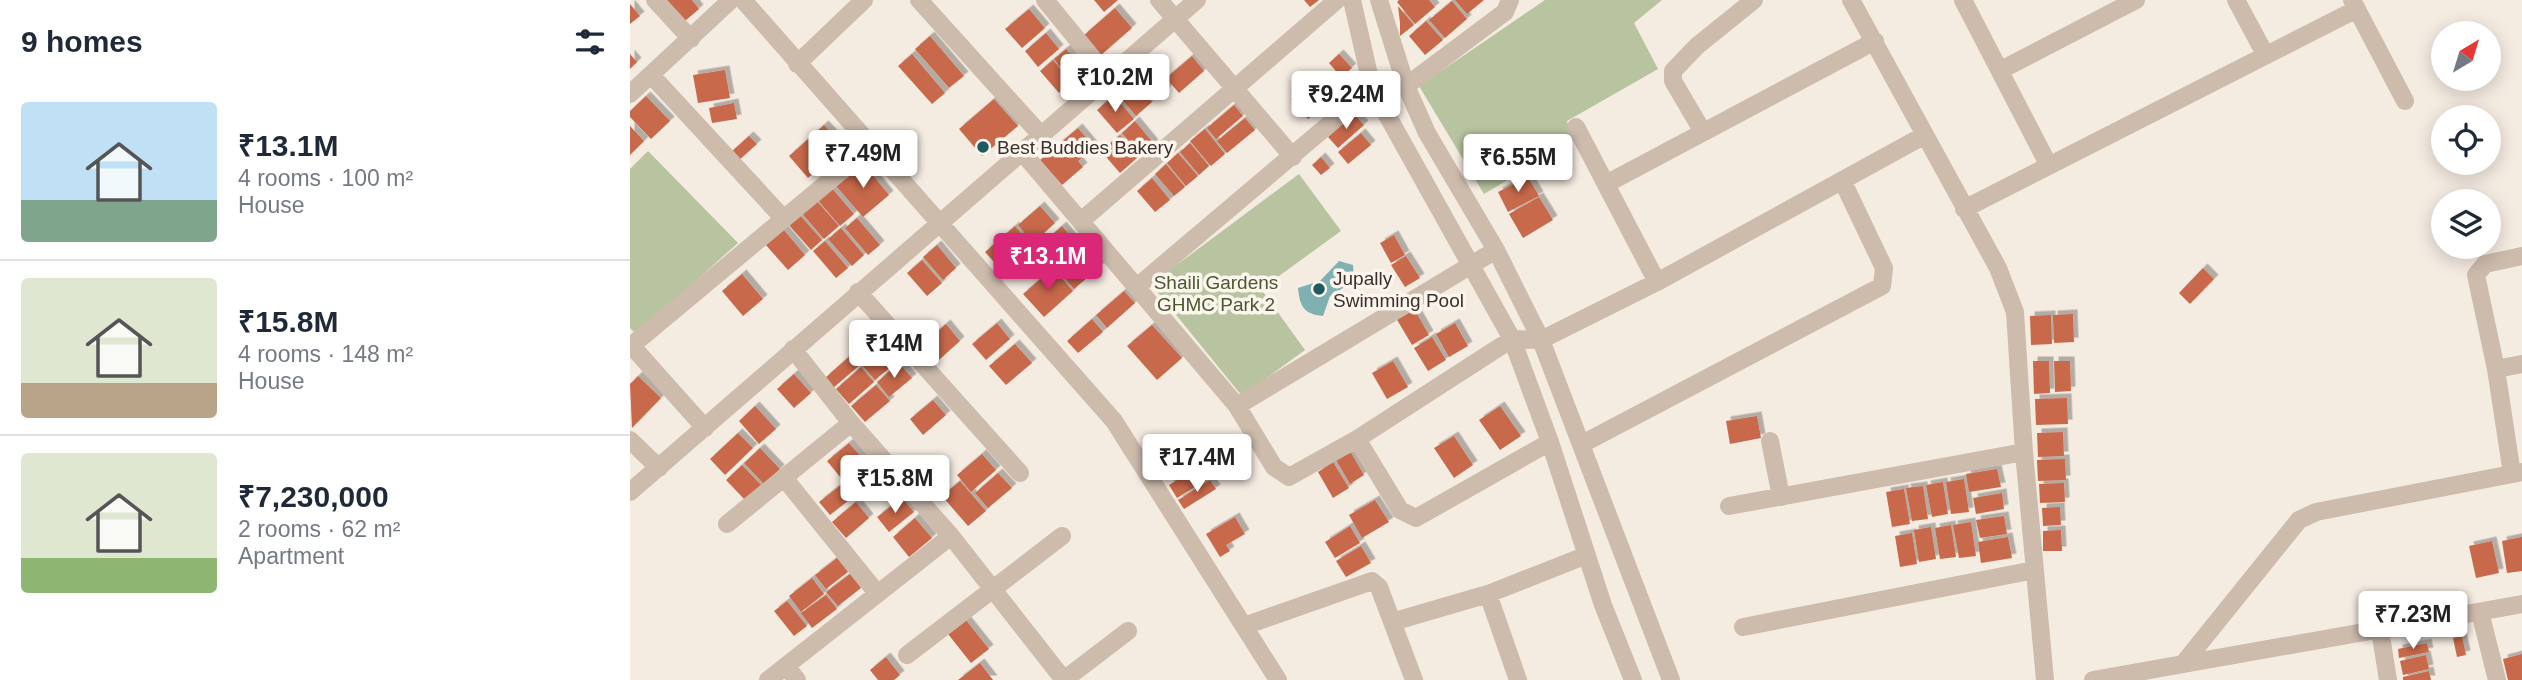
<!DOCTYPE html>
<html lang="en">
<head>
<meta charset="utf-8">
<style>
  body { margin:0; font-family:Arial,sans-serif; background:#f2f2f3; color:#1f2937; height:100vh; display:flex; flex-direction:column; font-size:26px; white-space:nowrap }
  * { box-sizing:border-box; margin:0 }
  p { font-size:23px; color:#747a83 }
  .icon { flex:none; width:38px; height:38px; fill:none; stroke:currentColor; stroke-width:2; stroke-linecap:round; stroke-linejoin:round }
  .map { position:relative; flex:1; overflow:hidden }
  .details { display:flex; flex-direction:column; background:#fff; width:630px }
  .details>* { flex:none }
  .needle { width:46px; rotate:38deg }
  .controls { position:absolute; left:1801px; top:21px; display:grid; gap:14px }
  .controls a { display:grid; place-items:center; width:70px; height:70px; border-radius:50%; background:#fff; box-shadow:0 4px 18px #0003; font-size:35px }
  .price { position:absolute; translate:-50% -60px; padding:0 16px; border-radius:7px; background:#fff; color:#222; font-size:23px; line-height:46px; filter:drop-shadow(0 2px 4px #0008) }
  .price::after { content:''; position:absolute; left:50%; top:42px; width:21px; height:16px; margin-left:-10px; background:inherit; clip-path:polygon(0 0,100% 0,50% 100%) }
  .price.active { background:#db2777; color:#fff }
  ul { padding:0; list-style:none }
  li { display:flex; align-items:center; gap:21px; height:175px; padding:0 21px }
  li+li { border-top:2px solid #e0e1e3 }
  li span { display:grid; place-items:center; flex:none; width:196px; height:140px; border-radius:7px; color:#555 }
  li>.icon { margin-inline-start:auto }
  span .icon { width:84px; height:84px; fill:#fffc; stroke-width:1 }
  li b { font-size:30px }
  h2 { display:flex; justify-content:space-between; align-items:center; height:84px; padding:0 21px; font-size:30px }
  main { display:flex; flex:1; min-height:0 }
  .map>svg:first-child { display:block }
  .green { fill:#b8c4a0 }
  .water { fill:#7fb0b2 }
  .building { fill:#c8694b; filter:url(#shadow) }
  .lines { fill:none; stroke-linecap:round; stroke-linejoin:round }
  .minor { stroke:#cdbbac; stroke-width:18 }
  .poi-dot { fill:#1f5a5e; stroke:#fbf5ee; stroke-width:2.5 }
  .labels { text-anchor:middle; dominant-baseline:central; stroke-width:7; stroke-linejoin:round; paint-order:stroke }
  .poi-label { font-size:19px; fill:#3b302b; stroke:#fbf5ee; text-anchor:start }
  .park-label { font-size:19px; fill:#4a5a2e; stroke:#fbf5ee }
</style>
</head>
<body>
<main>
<section class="details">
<h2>9 homes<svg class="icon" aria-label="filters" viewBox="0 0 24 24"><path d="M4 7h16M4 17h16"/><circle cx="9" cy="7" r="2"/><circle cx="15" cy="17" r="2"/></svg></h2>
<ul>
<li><span style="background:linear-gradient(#bfe0f5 70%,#7fa58c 0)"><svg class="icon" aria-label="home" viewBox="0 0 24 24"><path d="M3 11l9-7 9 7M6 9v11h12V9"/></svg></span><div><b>₹13.1M</b><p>4 rooms · 100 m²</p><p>House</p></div></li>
<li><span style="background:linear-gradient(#dfe7d0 75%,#b9a48a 0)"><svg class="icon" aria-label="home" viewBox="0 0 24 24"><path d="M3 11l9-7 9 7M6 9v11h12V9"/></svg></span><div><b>₹15.8M</b><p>4 rooms · 148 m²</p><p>House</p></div></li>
<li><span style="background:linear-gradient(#dfe7d0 75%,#8fb573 0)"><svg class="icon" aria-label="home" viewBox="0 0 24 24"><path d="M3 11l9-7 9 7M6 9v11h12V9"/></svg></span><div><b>₹7,230,000</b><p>2 rooms · 62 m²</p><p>Apartment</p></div></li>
</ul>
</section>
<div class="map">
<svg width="1892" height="680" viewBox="0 0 1892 680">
  <defs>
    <filter id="shadow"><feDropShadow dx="4.5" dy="-4.5" stdDeviation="0" flood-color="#0004"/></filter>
  </defs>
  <rect width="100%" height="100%" fill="#f4ebe1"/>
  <path class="green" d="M915,0H1032L1004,23L1028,69L937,121L943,141L854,194L789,86Z
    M18,151L108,243L6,334L0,328V169Z
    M669,174L711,231L631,289L675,350L612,396L521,284Z"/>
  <path class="water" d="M709,261L723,265L724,281L700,296L693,316C673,314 670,306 668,288L690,281Z"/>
  <path class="building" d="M36,0H62L69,9L55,21Z
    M464,0H488L474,12Z
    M674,0H689L680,7Z
    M769,0H799L805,7L785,24L767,2Z
    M825,0H854L837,14Z
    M822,1L837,19L815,38L799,20Z
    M0,4L10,16L0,24Z
    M768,6L784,25L770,36V23Z
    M485,8L502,28L470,56L453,36Z
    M399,9L415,28L392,48L375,29Z
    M796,21L813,40L795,55L779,36Z
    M416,33L429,49L408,67L395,51Z
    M300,36L334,76L319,88L285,49Z
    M436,49L454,71L442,81L424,59Z
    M0,54L7,62L0,69Z
    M282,54L315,93L302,104L268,66Z
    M709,54L722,68L711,77L699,63Z
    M562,56L574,71L549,93L536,78Z
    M423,60L441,82L429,93L410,71Z
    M523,68L540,87L525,99L509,80Z
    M95,70L100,98L68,103L63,75Z
    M503,80L522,102L506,116L487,93Z
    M679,83L697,103L678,119L661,99Z
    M484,95L504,119L487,133L467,110Z
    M16,96L40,121L21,139L0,117V111Z
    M364,99L388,126L352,156L329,129Z
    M104,103L107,119L82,123L79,108Z
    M604,105L613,116L586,139L577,128Z
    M724,114L734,125L708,148L698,137Z
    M615,118L625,130L597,153L587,141Z
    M505,121L524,144L511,155L492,133Z
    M194,125L214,146L178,178L159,156Z
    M0,126L14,141L0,155Z
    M448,128L464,147L448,161L453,167L432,185L410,160Z
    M575,129L595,154L581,166L560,141Z
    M731,133L741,145L718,164L708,152Z
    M490,135L508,157L490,173L471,151Z
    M119,136L127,144L107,162L99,154Z
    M560,143L579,166L569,175L550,152Z
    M548,153L568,176L556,186L537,163Z
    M691,157L700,168L691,175L682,165Z
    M233,163L259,195L233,217L206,186Z
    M536,164L555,187L544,196L525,174Z
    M898,177L909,196L878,212L868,192Z
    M522,178L540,200L525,212L507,191Z
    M200,186L224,214L210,226L186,198Z
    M909,197L923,220L893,238L879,214Z
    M185,199L209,226L194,239L170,211Z
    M410,206L425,223L403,243L388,225Z
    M168,213L192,240L181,250L157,223Z
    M227,218L250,245L238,255L215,228Z
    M385,226L403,247L374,273L355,252Z
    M432,226L448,245L424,266L407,248Z
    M211,228L234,255L222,266L198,239Z
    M153,229L175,255L158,270L135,244Z
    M764,235L775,255L761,263L750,243Z
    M195,241L218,268L206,278L183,251Z
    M307,245L326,268L313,280L293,257Z
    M454,245L472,265L444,289L427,269Z
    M776,256L790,278L775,287L761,265Z
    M292,260L312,283L297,296L277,273Z
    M423,268L443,291L414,317L393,294Z
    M1573,268L1584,279L1560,304L1549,293Z
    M112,274L133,299L113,316L92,291Z
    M494,291L505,303L477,328L466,315Z
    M783,307L799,335L782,345L766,318Z
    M1443,314L1444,342L1424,343L1423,315Z
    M1421,315L1422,344L1401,345L1400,316Z
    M462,319L473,332L448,353L437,341Z
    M367,323L380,339L356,360L342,344Z
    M825,323L838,346L819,357L806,334Z
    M316,324L330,341L302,366L287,349Z
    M522,325L552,358L527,380L497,346Z
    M246,333L254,343L231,363L223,353Z
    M802,337L816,360L798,371L784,348Z
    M385,344L402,363L376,385L359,366Z
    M256,345L269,360L245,380L232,365Z
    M221,355L230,365L203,388L195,378Z
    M763,361L778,387L757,399L742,373Z
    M1403,361H1419L1420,393L1404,394Z
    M1424,361H1440L1441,391L1425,392Z
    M269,363L282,378L259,397L247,382Z
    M231,367L244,382L219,404L206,389Z
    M164,374L181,393L164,408L147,389Z
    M8,376L31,398L2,428L0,384Z
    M246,385L260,401L235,422L221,406Z
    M1437,398L1438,424L1406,425L1405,399Z
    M303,400L316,415L293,435L280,419Z
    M125,406L146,429L129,444L109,421Z
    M870,406L891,436L870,450L849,420Z
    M1127,416L1131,438L1100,444L1096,421Z
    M1433,432L1434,456L1408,457L1407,433Z
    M108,433L123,448L95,475L80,459Z
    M824,436L843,465L824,478L804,448Z
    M219,443L233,459L211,478L197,461Z
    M130,448L150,469L134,484L114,463Z
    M720,451L734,475L720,484L706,460Z
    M352,454L366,470L341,492L327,475Z
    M1435,459L1436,480L1408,481L1407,460Z
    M238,462L251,478L230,495L216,479Z
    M703,462L719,488L703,498L688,472Z
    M112,465L132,486L116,501L96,480Z
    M572,465L580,478L547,498L539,485Z
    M1367,469L1371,487L1339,492L1336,474Z
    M368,473L382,488L358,508L345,493Z
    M1334,479L1339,512L1321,514L1316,482Z
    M580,480L586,489L554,509L548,500Z
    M330,481L356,511L338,526L312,496Z
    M1313,482L1318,514L1302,517L1296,485Z
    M1434,483L1435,502L1410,503L1409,484Z
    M212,484L223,497L200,515L189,502Z
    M1293,486L1298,519L1282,521L1276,488Z
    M1274,489L1280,524L1262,527L1256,492Z
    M1372,493L1374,509L1346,514L1343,498Z
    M272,498L284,512L259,532L247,517Z
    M745,500L759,522L732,538L719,515Z
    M226,502L239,518L216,538L202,522Z
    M1430,507L1431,525L1413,526L1412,508Z
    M1374,516L1377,534L1350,538L1346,520Z
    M605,517L615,534L596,545L600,551L590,557L576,534Z
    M285,518L302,538L279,557L263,537Z
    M1341,522L1346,556L1329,558L1323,525Z
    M1321,525L1326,557L1310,559L1305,528Z
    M720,526L730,543L705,558L695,542Z
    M1301,527L1306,559L1289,562L1284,530Z
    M1431,530L1432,551H1413V531Z
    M1282,533L1287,564L1270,567L1265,536Z
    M1378,537L1382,558L1351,563L1348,542Z
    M1892,537V571L1877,573L1872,541Z
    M1862,541L1869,573L1846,578L1839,546Z
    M731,546L741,563L716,577L706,561Z
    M207,558L218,572L196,589L185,575Z
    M220,574L231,588L208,606L196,592Z
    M182,578L194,594L171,612L159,596Z
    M196,595L207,609L182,628L171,613Z
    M157,601L177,626L164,636L144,611Z
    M335,619L359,649L341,663L318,634Z
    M1832,636L1836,655L1827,657L1823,638Z
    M1797,643L1799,652L1769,658L1768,649Z
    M1892,654V680H1878L1873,659Z
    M1796,655L1799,669L1773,675L1770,661Z
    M256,657L270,675L264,680H248L240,670Z
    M350,663L363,680H328Z
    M1799,671L1801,680H1773V677Z"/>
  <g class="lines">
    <path class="minor" d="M25,0L61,39
      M113,0L484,421L648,680
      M289,0L411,135
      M415,0L478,77
      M529,0L663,157
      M722,0L742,88L882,339L920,442L973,605L1003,680
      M749,0L776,86L797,133L866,250L911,340L1041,680
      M1221,0L1368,268L1385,312L1394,452L1415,680
      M1333,0L1418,164
      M1606,0L1635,54
      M1722,0L1775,101
      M167,64L234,0
      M1371,70L1506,0
      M21,75L154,219
      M0,94L101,0
      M946,127L1027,282
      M1073,132L1043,81V71L1067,46L1124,0
      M392,152L607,406L644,467L659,477L727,439L882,339L911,340L1027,282L1295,135
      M976,184L1245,41
      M1334,209L1727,9
      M451,221L707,0
      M508,286L742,88L776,86L875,12L880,0
      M228,292L390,473
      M0,344L75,428
      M1,346L240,147
      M163,349L221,423L321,536L434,680
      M1866,369L1892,364
      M607,406L866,250
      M727,439L770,510L786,518L920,442
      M0,440L29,468
      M1140,441L1151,497
      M952,444L1252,286L1254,268L1212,180
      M1882,474L1866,369L1846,275L1855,264L1892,256
      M155,479L247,593
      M0,492L567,0
      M1099,506L1394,452
      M97,524L221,423
      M858,594L888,680
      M1850,612L1867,680
      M762,622L858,594L957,555
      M614,626L742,581L749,587L784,680
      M1113,627L1404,570
      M1750,630L1758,680
      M277,655L432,536
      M1553,664L1669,520L1686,512L1892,472
      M156,666L167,680
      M138,680L321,536
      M434,680L498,631
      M1463,680L1892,604"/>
  </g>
  <g class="poi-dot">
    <circle cx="353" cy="147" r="7"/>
    <circle cx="689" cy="289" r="7"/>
  </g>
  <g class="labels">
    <g class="poi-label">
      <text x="367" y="147">Best Buddies Bakery</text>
      <text x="703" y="278">Jupally<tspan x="703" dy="22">Swimming Pool</tspan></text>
    </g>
    <g class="park-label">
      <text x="586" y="282">Shaili Gardens<tspan x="586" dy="22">GHMC Park 2</tspan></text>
    </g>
  </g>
</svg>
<div class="controls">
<a><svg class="needle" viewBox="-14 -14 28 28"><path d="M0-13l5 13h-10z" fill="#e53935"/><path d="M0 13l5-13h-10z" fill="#747a83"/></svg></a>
<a><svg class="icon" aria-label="locate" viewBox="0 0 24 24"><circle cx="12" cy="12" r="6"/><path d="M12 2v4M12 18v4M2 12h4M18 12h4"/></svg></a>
<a><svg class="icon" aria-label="layers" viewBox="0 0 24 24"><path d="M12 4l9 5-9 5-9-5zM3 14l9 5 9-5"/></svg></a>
</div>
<b class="price" style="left:485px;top:114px">₹10.2M</b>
<b class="price" style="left:716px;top:131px">₹9.24M</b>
<b class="price" style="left:233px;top:190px">₹7.49M</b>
<b class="price" style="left:888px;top:194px">₹6.55M</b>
<b class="price active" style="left:418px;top:293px">₹13.1M</b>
<b class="price" style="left:264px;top:380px">₹14M</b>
<b class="price" style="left:567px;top:494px">₹17.4M</b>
<b class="price" style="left:265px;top:515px">₹15.8M</b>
<b class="price" style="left:1783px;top:651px">₹7.23M</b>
</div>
</main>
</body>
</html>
